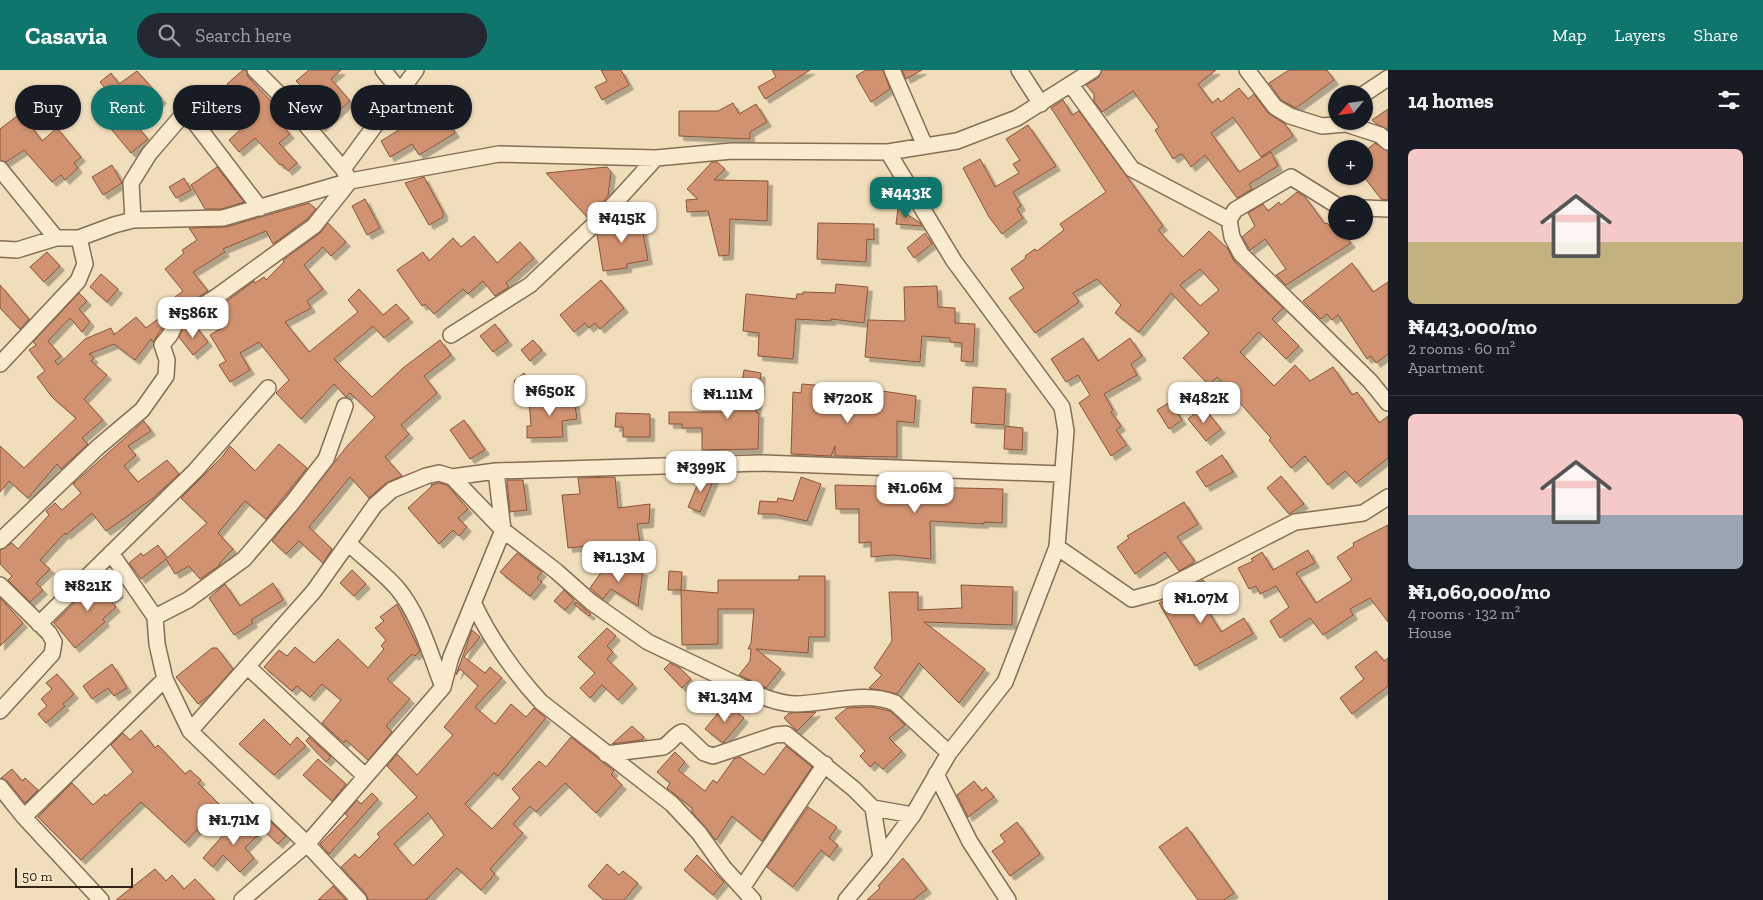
<!DOCTYPE html>
<html lang="en">
<head>
<meta charset="utf-8">
<style>
  body { margin:0; font-family:"Zilla Slab",serif; background:#242831; color:#f1f3f6; height:100vh; display:flex; flex-direction:column; font-size:19px; white-space:nowrap }
  * { box-sizing:border-box; margin:0 }
  p { font-size:16px; color:#9ea1a6 }
  .icon { flex:none; width:28px; height:28px; fill:none; stroke:currentColor; stroke-width:2; stroke-linecap:round; stroke-linejoin:round }
  .map { position:relative; flex:1; overflow:hidden }
  .sheet { display:flex; flex-direction:column; background:#171b24; width:375px }
  .sheet>* { flex:none }
  .guide { position:absolute; left:15px; top:15px; width:475px; height:45px; display:flex; gap:10px }
  .needle { width:32px; rotate:241deg }
  .fabs { position:absolute; left:1328px; top:15px; display:grid; gap:10px }
  .fabs a { display:grid; place-items:center; width:45px; height:45px; border-radius:50%; background:#171b24; box-shadow:0 1px 4px #0004; font-size:25px }
  .scale { position:absolute; left:15px; bottom:12px; width:118px; box-sizing:border-box; padding-left:5px; border:2px solid #36261a; border-top:0; font-size:14px; line-height:18px; white-space:nowrap; color:#36261a; -webkit-text-stroke:4px #f7e8cb; paint-order:stroke }
  .price { position:absolute; translate:-50% -42px; padding:0 11px; border-radius:10px; background:#fff; color:#222; font-size:16px; line-height:32px; filter:drop-shadow(0 1px 2px #0008) }
  .price::after { content:''; position:absolute; left:50%; top:30px; width:15px; height:11px; margin-left:-8px; background:inherit; clip-path:polygon(0 0,100% 0,50% 100%) }
  .price.active { background:#0f766e; color:#fff }
  ul { padding:0; list-style:none }
  li { display:grid; align-content:center; gap:10px; height:265px; padding:0 20px }
  li+li { border-top:1px solid #363941 }
  li span { display:grid; place-items:center; height:155px; border-radius:8px; color:#555 }
  li>.icon { margin-inline-start:auto }
  span .icon { width:90px; height:90px; fill:#fffc; stroke-width:1 }
  li b { font-size:21px }
  h2 { display:flex; justify-content:space-between; align-items:center; height:60px; padding:0 20px; font-size:21px }
  .tag { padding:0 18px; border-radius:22px; background:#171b24; box-shadow:0 1px 4px #0004; font-size:18px; line-height:45px }
  .tag.active { background:#0f766e; color:#fff }
  header { display:flex; align-items:center; gap:30px; box-sizing:border-box; height:70px; padding:0 25px; background:#0f766e; color:#fff }
  header strong { font-size:24px }
  nav { display:flex; gap:28px; margin-inline-start:auto; font-size:18px }
  .search { width:350px; height:45px; background:#242831; display:flex; align-items:center; gap:12px; box-sizing:border-box; padding:0 18px; border-radius:28px; color:#9ea1a6; font-size:19px }
  main { display:flex; flex:1; min-height:0 }
  .map>svg:first-child { display:block }
  .building { fill:#d0926f; stroke:#885439; fill-rule:evenodd; filter:url(#shadow) }
  .lines { fill:none; stroke-linecap:round; stroke-linejoin:round }
  .minor-casing { stroke:#876d54; stroke-width:18 }
  .minor { stroke:#faebce; stroke-width:15 }
</style>
</head>
<body>
<header>
<strong>Casavia</strong>
<div class="search"><svg class="icon" aria-label="search" viewBox="0 0 24 24"><circle cx="10" cy="10" r="6"/><path d="M15 15l6 6"/></svg>Search here</div>
<nav><a>Map</a><a>Layers</a><a>Share</a></nav>
</header>
<main>
<div class="map">
<svg width="1388" height="830" viewBox="0 0 1388 830">
  <defs>
    <filter id="shadow"><feDropShadow dx="4.5" dy="4.5" stdDeviation="0" flood-color="#0004"/></filter>
  </defs>
  <rect width="100%" height="100%" fill="#f0ddbb"/>
  <path class="building" d="M243,0H246L248,7L288,49L282,55L290,64L279,73L297,93L288,101L282,94L280,95L255,68L239,82L229,70L255,46L227,14Z
    M309,0H341L331,9L350,31L321,57L293,25L302,17L296,11Z
    M601,0H621L629,15L602,30L595,17L607,11Z
    M772,0H810L765,29L758,17L776,7Z
    M866,0H883L890,19L871,32L856,6Z
    M902,0H922L906,9Z
    M1102,0H1216L1198,14L1212,33L1218,28L1221,32L1239,18L1248,29L1254,24L1268,43L1285,54L1293,66L1261,87L1233,47L1211,63L1239,102L1271,82L1278,96L1249,114L1252,119L1237,128L1205,85L1191,97L1183,85L1180,84L1173,89L1155,60L1159,57L1133,21L1102,42L1094,31V24L1086,15L1098,8Z
    M1289,0H1327L1334,10L1296,38L1281,30L1269,13Z
    M137,1L162,29L134,53L148,69L131,83L107,54L123,41L100,12L111,3L119,14Z
    M1063,30L1072,45L1079,41L1163,156L1158,160L1183,187L1209,161L1228,179L1234,191L1283,238L1272,249L1299,276L1286,289L1259,262L1240,282L1274,316L1295,295L1310,311L1333,297L1352,325L1357,322L1379,353L1388,346V388L1356,413L1345,401L1328,415L1305,386L1291,398L1269,370L1271,368L1217,307L1209,315L1183,288L1209,263L1171,223L1139,262L1115,243L1121,235L1097,209L1073,223L1079,232L1035,263L1009,228L1024,218L1011,199L1026,188L1025,186L1035,179L1037,181L1064,160L1060,154L1106,122L1051,38ZM1200,199L1219,220L1200,236L1180,215Z
    M436,33L455,63L419,85L412,74L390,87L381,71L402,58L400,55L409,50L406,44L422,34L426,39Z
    M733,33L739,44L756,34L767,52L750,62V69L679,66V41H718Z
    M1388,39V60L1375,53L1372,50Z
    M21,43L42,71L57,58L81,87L74,93L78,98L65,110L61,105L52,112L24,80L6,92L0,90V59Z
    M1028,55L1056,96L1013,122L1021,136L1017,139L1023,148L1002,164L989,147L963,98L980,89L995,117L1019,103L1013,94L1020,90L1006,69Z
    M1375,73L1388,81V130L1381,129L1364,107V82Z
    M712,92H717L725,99L714,110L768,111L767,151L730,149L729,185L719,186L708,141L687,142L686,130L698,129L687,119Z
    M112,95L122,113L103,125L92,107Z
    M217,97L244,132L222,139H205L191,115Z
    M607,97L611,102L608,126L588,148L546,103Z
    M424,107L443,142V147L429,155L405,113Z
    M184,108L191,120L176,128L169,117Z
    M1297,122L1305,127L1325,154L1327,153L1333,160L1336,158V161H1341L1351,173L1286,215L1276,205L1286,199L1265,169L1250,180L1242,167L1255,156L1248,143L1263,134L1268,141L1279,132L1281,135Z
    M365,129L380,158L367,165L352,136Z
    M309,133L316,139L307,149L273,174L266,161L223,179L225,182L193,202L208,221L171,244L153,272L151,269L135,290L114,274L89,284L94,288L91,291L107,305L84,329L103,350L82,368L88,374L61,399L57,394L28,428L9,411L0,422V376L24,398L76,348L52,327L37,307L45,301L29,280L36,275L33,272L79,223L87,231L79,239L90,252L82,262L70,248L48,271L61,286L55,291L58,295L85,269L111,258L114,265L136,247L146,258L171,239L167,233L183,221L165,199L184,183L182,180L197,170L189,158L226,157Z
    M898,138L920,153L922,156L896,154Z
    M640,146L648,190L627,194V198L603,201L597,164L611,151Z
    M328,153L346,172L331,186L323,177L304,195L323,219L307,231L311,238L285,252L309,282L358,242L348,230L359,219L383,245L396,234L409,248L384,268L373,256L334,289L372,327L403,298L440,270L451,285L424,306L437,323L401,355L409,364L385,387L402,406L386,413L369,428L350,407L309,457L332,479L323,493L299,471L286,484L272,471L348,375L375,347L350,323L346,327L334,314L301,349L276,323L289,310L259,272L240,283L250,300L230,312L219,295L226,291L210,265L225,256L215,240L254,211L255,213L264,207L266,210L284,192L283,190L320,163Z
    M818,153L874,154V170L867,169L866,192L817,189Z
    M925,163L932,174L914,188L907,178Z
    M474,166L497,193L520,172L534,188L506,213L509,217L495,226L483,211L468,224L463,219L434,244L425,234L422,236L397,200L423,182L429,191L453,168L461,177Z
    M47,182L60,196L44,212L30,197Z
    M1352,193L1373,222L1388,212V284L1376,293L1371,286L1367,289L1338,245L1332,250L1327,244L1321,249L1303,231Z
    M101,204L118,219L107,232L90,217Z
    M601,210L624,238L600,259L595,253L589,258L585,253L574,262L560,245Z
    M836,214L868,217L864,253L831,249V251L796,249L793,289L758,286L759,263L743,261L746,224L796,229L797,224H803V222L835,223Z
    M0,215L29,249L20,259L0,238Z
    M937,216L938,237L955,238V253L975,254L973,292L961,291L962,273L950,272V268L922,266L920,292L865,287L868,250L905,251L904,217Z
    M193,253L208,272L193,285L179,267L183,258Z
    M495,254L508,271L493,282L480,266Z
    M1083,268L1098,291L1130,268L1142,286L1131,294L1137,305L1104,324L1113,340L1111,342L1121,356L1116,360L1127,375L1111,386L1079,333L1090,325L1078,305L1066,312L1051,289Z
    M533,270L542,280L530,291L521,280Z
    M744,300L761,303L756,343H759L758,379L702,380V358H682V354H669V342H725V332H733L734,322L740,323Z
    M524,303L533,315L523,323L514,311Z
    M802,314L827,316V334L865,331V327L882,328V321L916,326L914,353L897,351V387L835,386V376L831,386L791,384L793,322L801,323Z
    M973,317L1006,319L1004,355L971,353Z
    M574,328L577,349L562,351L563,367L527,368V356H531L529,330Z
    M1170,332L1182,350L1169,359L1157,340Z
    M1203,337L1221,359L1206,371L1188,349Z
    M616,343L650,344V367H623V357H615Z
    M464,350L485,380L470,389L450,360Z
    M144,351L151,361L128,376L136,385L124,396L138,412L167,390L179,404L152,429L106,461L92,443L66,465L65,463L40,490L50,499L36,513L43,520L30,532L8,510L12,506L0,494V480L12,473L18,479L49,445L46,441L55,433L62,440L81,423L73,414Z
    M1005,356L1023,358L1022,380L1004,379Z
    M279,374L307,398L266,449L245,431L218,463L233,479L219,494L220,495L200,509L189,496L175,504L166,489L141,509L129,493L141,483L143,486L158,475L167,488L207,453L181,428L222,387L230,376L255,401Z
    M1222,385L1233,402L1206,417L1196,402Z
    M702,404L714,409L700,442L688,437Z
    M1281,406L1304,434L1289,444L1267,418Z
    M615,407L618,438L650,434L649,453L637,454L640,472L604,477V474L568,478L562,425L580,424L578,408Z
    M801,407L821,414L807,451L774,444H758L760,431L777,432L778,428L793,431Z
    M507,410H523L527,440L510,442Z
    M439,413L447,415L468,439L458,448L467,457L459,466L453,460L439,474L408,438L432,416L431,415Z
    M835,415L1003,419L1002,453L984,452V454L930,451L931,489L893,485L871,487V472L859,473V439H836Z
    M1184,432L1198,454L1177,467L1194,490L1193,493L1179,501L1165,482L1135,504L1117,477L1129,468L1127,466Z
    M1388,455V552L1370,528L1350,539L1353,545L1323,565L1310,548L1280,568L1270,551L1289,537L1276,516L1260,524L1256,516L1249,519L1238,498L1253,491L1251,489L1262,482L1273,500L1308,480L1315,493L1296,503L1316,533L1352,510L1337,487L1354,476L1353,473Z
    M517,483L542,502L537,508L542,512L530,526L500,502Z
    M605,497L643,501L638,536L611,519L603,529L590,518Z
    M352,500L366,514L354,526L340,513Z
    M669,501L682,502L681,520H668Z
    M103,505L119,523L110,530L116,537L103,549L105,552L75,578L54,553Z
    M799,506H825V567H809L808,583L756,579L781,599L766,618L739,605L750,591L751,579H748L751,573L754,539H718V574L682,575L681,520L718,523V510H799Z
    M1203,510L1212,525L1202,531L1221,562L1244,548L1253,564L1195,596L1159,533Z
    M273,513L283,530L251,550L253,553L234,565L209,528L225,514L240,536Z
    M961,515L1013,517L1012,555L924,552L985,599L959,633L919,593L897,624L869,618L882,605L874,598L892,571L889,522H918V540L962,538Z
    M564,520L574,530L565,540L554,531Z
    M0,528L23,553L0,576Z
    M576,532L591,544L589,546L574,534Z
    M397,534L420,581L415,586L412,584L387,609L410,629L386,656L392,662L368,690L346,670L344,673L322,653L341,630L322,614L310,627L297,616L292,621L264,597L279,580L287,586L295,577L314,593L338,569L368,598L384,579L381,576L386,570L375,558L384,551L380,547Z
    M607,558L616,566L607,576L613,582L607,589L633,614L618,630L602,615L590,628L580,618L595,603L578,587Z
    M472,560L480,567L464,587L485,603L490,597L502,608L475,637L495,654L511,634L526,647L534,638L546,648L498,706L494,703L465,734L492,759L520,728L512,719L539,691L546,697L571,667L614,701L611,704L622,715L596,743L565,713L536,742L530,736L513,754L523,763L490,799L495,804L481,820L457,798L426,830H368L366,824L341,797L355,784L359,788L380,767L377,764L417,727L387,696L397,684L417,705L453,665L444,657L478,616L460,599L456,605ZM428,743L444,765L413,796L394,774Z
    M212,578H217L233,599L212,623L198,634L176,607Z
    M1376,581L1384,591L1388,588V616L1352,644L1340,628L1364,609L1355,597Z
    M670,593L680,598L691,609L682,618L664,599Z
    M112,594L127,618L114,626L108,618L92,629L83,616Z
    M57,604L74,624L63,634L65,636L46,653L38,644L47,636L41,629L52,619L46,613Z
    M726,633L744,648L723,673L705,659Z
    M871,637L890,641L905,655L889,668L902,681L883,699L875,692L870,697L860,686L865,681L835,648L847,638Z
    M816,642L797,661L784,648L789,643Z
    M264,649L290,675L297,667L306,676L274,705L239,674Z
    M632,656L644,667L641,670L612,674Z
    M141,660L155,678L158,675L185,704L190,700L201,710L198,713L220,735L185,773L141,732L81,790L38,747L72,713L93,735L105,724L106,726L133,702L111,675L123,663L130,670Z
    M309,667L331,687L326,692L306,671Z
    M786,676L812,697L762,771L732,746L716,770L692,742V738L667,718L670,713L657,702L675,682L685,692L678,700L705,721L713,710L717,713L734,689L740,687L764,705Z
    M318,689L346,714L332,731L303,705Z
    M12,699L22,711L25,708L38,720L25,733L7,711L1,708Z
    M974,711L982,721L986,717L994,727L968,747L957,725Z
    M372,723L378,729L329,784L320,774L348,746L345,744L357,730L361,734Z
    M808,737L837,757L829,768L838,775L829,787L821,780L793,817L767,797Z
    M264,746L286,766L278,774L257,754Z
    M239,747L258,765L245,778L254,788L240,802L223,785L213,797L203,788Z
    M1017,752L1040,784L1010,806L992,781L1005,772L1000,765Z
    M1187,757L1234,823L1224,830H1198L1159,777Z
    M697,785L724,812L713,825L684,800Z
    M903,788L927,819L913,830H867L880,818L878,816Z
    M607,794L619,805L623,801L638,813L624,830H604L588,816Z
    M155,799L166,811L172,805L184,819L195,809L215,830H116Z
    M333,816L346,830H318Z"/>
  <g class="lines">
    <defs>
      <path id="minor" d="M255,0L285,30L343,99L350,111
        M383,0L401,22
        M892,0L925,76
        M1019,0L1041,34
        M1247,0L1275,37L1290,46L1322,56L1346,54L1380,65L1388,72
        M1071,15L1132,99L1229,150
        M1364,24L1388,8
        M0,99L56,168
        M343,99L416,0
        M1336,135L1291,107L1235,140L1229,150L1232,167L1241,184L1370,311L1388,333
        M1364,138L1388,139
        M133,150L131,113L149,84L186,41L260,138
        M0,179L17,180L56,168H79L114,155L133,150L223,148L350,111L499,84L656,88L732,81L888,82L957,71L1017,48L1093,0
        M451,265L530,215L603,146L656,88
        M0,294L78,211L85,194L79,168
        M452,407L496,401L760,393L1061,404
        M0,471L97,378L142,340L166,306L167,290L162,275L170,265L176,252L216,227L314,156L350,111
        M348,473C364,488 383,502 397,518C420,545 430,584 443,617
        M1057,477L1132,529L1158,522L1295,452L1363,443L1388,427
        M111,483L155,547L157,574L165,609L190,661L307,774L359,830
        M0,515L49,563L54,572L52,584L0,641
        M474,534C489,567 516,605 541,632L672,734L699,763L724,798L753,830
        M155,547L188,530L244,489L292,433L326,389L345,336
        M39,554L195,401L268,318
        M248,597L364,705
        M190,661L314,521L375,435L392,420L426,406L439,403L452,407L503,460L556,501L591,532L648,572L761,626C772,630 783,634 795,634C827,634 865,620 895,633L949,683
        M606,684L663,677C671,673 674,665 682,662L704,683L713,686L775,665L786,664L854,719L873,738L881,788
        M936,704L970,772L1008,830
        M0,717L24,747L101,830
        M873,738L913,745
        M24,747L165,609
        M742,818L825,694
        M242,830L307,774L443,617L451,587L503,460L496,401
        M846,830L881,788L913,745L949,683L1005,612L1057,477L1066,361L1062,337L954,191L888,82"/>
    </defs>
    <use href="#minor" class="minor-casing"/>
    <use href="#minor" class="minor"/>
  </g>
</svg>
<div class="fabs">
<a><svg class="needle" viewBox="-14 -14 28 28"><path d="M0-13l5 13h-10z" fill="#e53935"/><path d="M0 13l5-13h-10z" fill="#9ea1a6"/></svg></a>
<a>+</a>
<a>−</a>
</div>
<div class="scale">50 m</div>
<b class="price active" style="left:906px;top:149px">₦443K</b>
<b class="price" style="left:622px;top:174px">₦415K</b>
<b class="price" style="left:193px;top:269px">₦586K</b>
<b class="price" style="left:550px;top:347px">₦650K</b>
<b class="price" style="left:728px;top:350px">₦1.11M</b>
<b class="price" style="left:848px;top:354px">₦720K</b>
<b class="price" style="left:1204px;top:354px">₦482K</b>
<b class="price" style="left:701px;top:423px">₦399K</b>
<b class="price" style="left:915px;top:444px">₦1.06M</b>
<b class="price" style="left:619px;top:513px">₦1.13M</b>
<b class="price" style="left:88px;top:542px">₦821K</b>
<b class="price" style="left:1201px;top:554px">₦1.07M</b>
<b class="price" style="left:725px;top:653px">₦1.34M</b>
<b class="price" style="left:234px;top:776px">₦1.71M</b>
<div class="guide">
<a class="tag">Buy</a>
<a class="tag active">Rent</a>
<a class="tag">Filters</a>
<a class="tag">New</a>
<a class="tag">Apartment</a>
</div>
</div>
<section class="sheet">
<h2>14 homes<svg class="icon" aria-label="filters" viewBox="0 0 24 24"><path d="M4 7h16M4 17h16"/><circle cx="9" cy="7" r="2"/><circle cx="15" cy="17" r="2"/></svg></h2>
<ul>
<li><span style="background:linear-gradient(#f6c9c9 60%,#c2b280 0)"><svg class="icon" aria-label="home" viewBox="0 0 24 24"><path d="M3 11l9-7 9 7M6 9v11h12V9"/></svg></span><div><b>₦443,000/mo</b><p>2 rooms · 60 m²</p><p>Apartment</p></div></li>
<li><span style="background:linear-gradient(#f6c9c9 65%,#9aa5b1 0)"><svg class="icon" aria-label="home" viewBox="0 0 24 24"><path d="M3 11l9-7 9 7M6 9v11h12V9"/></svg></span><div><b>₦1,060,000/mo</b><p>4 rooms · 132 m²</p><p>House</p></div></li>
</ul>
</section>
</main>
</body>
</html>
